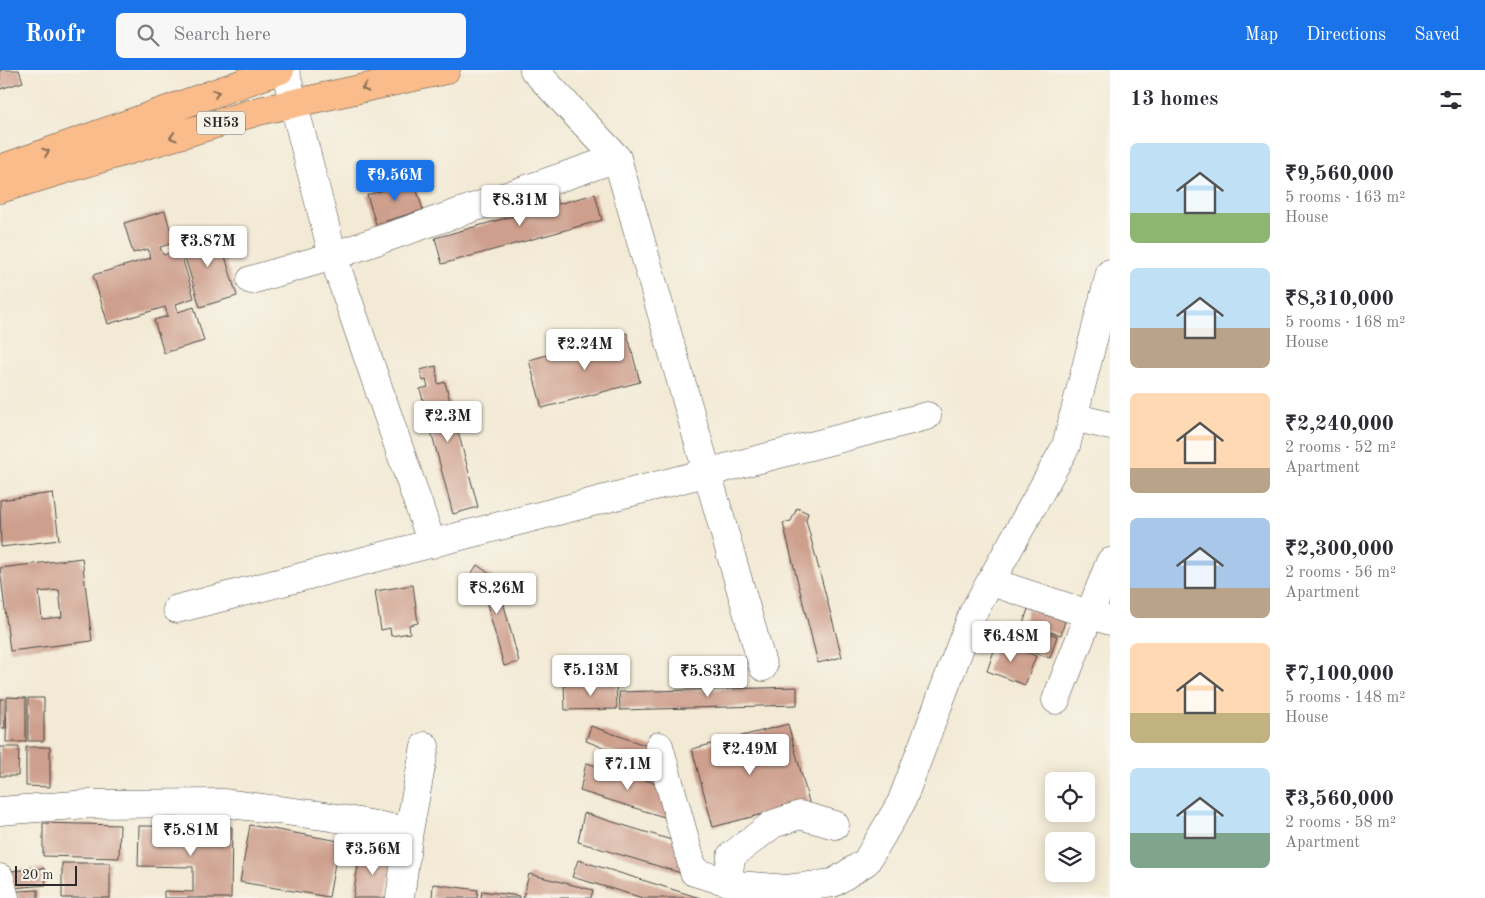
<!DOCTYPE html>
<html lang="en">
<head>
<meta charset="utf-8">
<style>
  body { margin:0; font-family:"Old Standard TT",serif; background:#f7f7f7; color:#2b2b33; height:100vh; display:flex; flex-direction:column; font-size:19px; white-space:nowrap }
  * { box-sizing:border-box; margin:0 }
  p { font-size:16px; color:#7c7c81 }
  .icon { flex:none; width:28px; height:28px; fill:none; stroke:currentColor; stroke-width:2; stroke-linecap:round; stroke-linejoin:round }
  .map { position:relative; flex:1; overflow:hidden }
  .details { display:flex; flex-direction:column; background:#fff; width:375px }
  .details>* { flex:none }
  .controls { position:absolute; left:1045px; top:702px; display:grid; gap:10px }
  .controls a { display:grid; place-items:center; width:50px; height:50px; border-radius:8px; background:#fff; box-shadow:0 2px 12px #0003; font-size:25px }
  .scale { position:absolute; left:15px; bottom:12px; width:62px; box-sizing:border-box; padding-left:5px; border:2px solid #2b2b2b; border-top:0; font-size:14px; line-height:18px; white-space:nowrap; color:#2b2b2b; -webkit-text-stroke:4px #f7f3e8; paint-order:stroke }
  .price { position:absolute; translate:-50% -42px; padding:0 11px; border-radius:5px; background:#fff; color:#222; font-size:16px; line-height:32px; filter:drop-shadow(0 1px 2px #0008) }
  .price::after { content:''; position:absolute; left:50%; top:30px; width:15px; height:11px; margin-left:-8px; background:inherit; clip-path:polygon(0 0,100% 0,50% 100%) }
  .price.active { background:#1a73e8; color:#fff }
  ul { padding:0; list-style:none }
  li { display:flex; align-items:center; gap:15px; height:125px; padding:0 20px }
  li span { display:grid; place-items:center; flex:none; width:140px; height:100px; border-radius:8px; color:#555 }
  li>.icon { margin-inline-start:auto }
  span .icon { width:60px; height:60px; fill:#fffc; stroke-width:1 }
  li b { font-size:21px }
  h2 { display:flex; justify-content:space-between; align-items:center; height:60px; padding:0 20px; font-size:21px }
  header { display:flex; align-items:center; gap:30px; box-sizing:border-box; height:70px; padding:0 25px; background:#1a73e8; color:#fff }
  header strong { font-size:24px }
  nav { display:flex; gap:28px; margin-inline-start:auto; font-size:18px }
  .search { width:350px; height:45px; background:#f7f7f7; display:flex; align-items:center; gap:12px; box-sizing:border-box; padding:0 18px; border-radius:8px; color:#7c7c81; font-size:19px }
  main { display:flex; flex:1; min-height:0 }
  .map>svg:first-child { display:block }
  .building { fill:#ce9f8d; fill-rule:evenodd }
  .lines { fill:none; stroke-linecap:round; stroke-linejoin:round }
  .minor-casing { stroke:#494844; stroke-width:29 }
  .major-casing { stroke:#494844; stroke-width:29 }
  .minor { stroke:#fff; stroke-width:28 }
  .major { stroke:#f9bc8a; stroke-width:28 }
  .oneway { stroke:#886c56 }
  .labels { text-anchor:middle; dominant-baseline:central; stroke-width:5; stroke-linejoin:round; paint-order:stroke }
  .shield { fill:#f7f3e8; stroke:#686764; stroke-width:1 }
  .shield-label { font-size:14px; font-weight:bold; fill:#2b2b2b }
</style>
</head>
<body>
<header>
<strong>Roofr</strong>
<div class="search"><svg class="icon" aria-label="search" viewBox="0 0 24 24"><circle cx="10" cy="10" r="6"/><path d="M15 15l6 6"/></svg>Search here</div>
<nav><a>Map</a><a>Directions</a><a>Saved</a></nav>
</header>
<main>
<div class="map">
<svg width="1110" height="828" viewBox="0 0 1110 828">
  <rect width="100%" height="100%" fill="#f7f3e8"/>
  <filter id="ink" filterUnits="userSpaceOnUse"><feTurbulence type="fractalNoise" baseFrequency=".02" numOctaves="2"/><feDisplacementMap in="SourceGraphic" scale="10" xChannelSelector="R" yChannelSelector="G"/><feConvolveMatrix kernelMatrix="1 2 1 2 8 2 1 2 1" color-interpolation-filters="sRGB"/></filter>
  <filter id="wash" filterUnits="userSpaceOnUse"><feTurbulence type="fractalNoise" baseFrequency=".0096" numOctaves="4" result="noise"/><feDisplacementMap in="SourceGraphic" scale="20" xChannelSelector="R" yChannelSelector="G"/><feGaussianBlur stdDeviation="1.12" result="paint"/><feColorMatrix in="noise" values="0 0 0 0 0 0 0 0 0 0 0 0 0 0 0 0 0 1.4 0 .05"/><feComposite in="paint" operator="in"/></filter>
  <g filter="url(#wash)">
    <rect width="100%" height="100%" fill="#f3ead5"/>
    <g id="blocks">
      <path class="building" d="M0,0H19L23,12L0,19Z
        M414,111L423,140L376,154L367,125Z
        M554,120L558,134L595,124L602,150L442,194L435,168L531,141L527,127Z
        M165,141L174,173L160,177L163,185L180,180L194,228L176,234L178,242L194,237L204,271L164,283L154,250L168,246L165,237L108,254L93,205L151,188L148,179L133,183L124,153Z
        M217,160L237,226L200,237L180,171Z
        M627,263L640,312L542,338L529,290Z
        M436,296L438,314L445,312L478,437L453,444L420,319L428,317L426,310L423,311L420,300Z
        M53,423L59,470L1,477L0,430Z
        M797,438L808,443L806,450L842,587L818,593L783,453L791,451Z
        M82,488L92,571L10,581L0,498ZM59,520L62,547L42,549L39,522Z
        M477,495L497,509L519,592L504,596L482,516L469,507Z
        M413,515L418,553L409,555L410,563L391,566L390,558L381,560L375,521Z
        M1028,539L1065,551L1061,565L1023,554Z
        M1013,553L1057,566L1050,588L1007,574Z
        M997,572L1036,586L1025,615L987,601Z
        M616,613L617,639L565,640L564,615Z
        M797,617V635L620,640L619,622Z
        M7,627L26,628V672H6Z
        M28,628H44V671H28Z
        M0,629H5V658H0Z
        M788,654L809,732L713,757L692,679Z
        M591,656L656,679L660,699L586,671Z
        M0,677H19L18,706H0Z
        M26,677H50V717L26,716Z
        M586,693L666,716L677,751L580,721Z
        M584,743L681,773L691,806L578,772Z
        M43,753L120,755L119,788L43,786Z
        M250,755L339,771L329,827L240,812Z
        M139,756L232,757L231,828H164V821L193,822V797L138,796Z
        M360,782L392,787L387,828H353Z
        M578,790L700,828H643L572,807Z
        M62,793H110V828H62Z
        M44,798L46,815L13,818L11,801Z
        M529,804L593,820L591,828H523Z
        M433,814L478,820L477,828H432Z
        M38,820V828H18L17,821Z
        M482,821L519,826V828H481Z"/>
    </g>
  </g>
  <g filter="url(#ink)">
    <use href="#blocks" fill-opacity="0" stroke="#494844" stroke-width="1"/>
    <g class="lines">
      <defs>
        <path id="minor" d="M285,0L333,186L432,474
          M534,0L617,88L763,597
          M251,210L333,186L617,88
          M1073,347L1110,356
          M991,512L1110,551
          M177,539L927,346
          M1056,630L1110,492
          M659,676L694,802L739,815L787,819L833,813L866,792L901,733L973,543L1066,376L1110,203
          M0,741L87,734L223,733L325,746L409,761
          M0,808L5,828
          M728,812L731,786L773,754L800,745L835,755
          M400,828L409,761L425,676"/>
        <path id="major" d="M0,99L280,0
          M0,119L259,41L446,0"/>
      </defs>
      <use href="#minor" class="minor-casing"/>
      <use href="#major" class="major-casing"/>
      <use href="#minor" class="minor"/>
      <use href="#major" class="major"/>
    </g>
    <defs><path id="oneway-chevron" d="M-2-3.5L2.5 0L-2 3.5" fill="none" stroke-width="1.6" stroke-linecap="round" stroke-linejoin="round" transform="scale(1.25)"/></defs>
    <g class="oneway">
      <use href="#oneway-chevron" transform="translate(365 18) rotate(168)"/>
      <use href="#oneway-chevron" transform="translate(216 23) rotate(-19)"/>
      <use href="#oneway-chevron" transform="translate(173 67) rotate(163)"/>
      <use href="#oneway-chevron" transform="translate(46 82) rotate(-19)"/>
    </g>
  </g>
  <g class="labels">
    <rect class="shield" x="197" y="41.5" width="48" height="23" rx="4"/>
    <g class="shield-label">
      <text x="221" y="53">SH53</text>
    </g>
  </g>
</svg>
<div class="controls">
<a><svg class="icon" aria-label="locate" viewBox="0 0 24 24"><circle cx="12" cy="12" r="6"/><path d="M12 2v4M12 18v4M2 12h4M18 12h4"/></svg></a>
<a><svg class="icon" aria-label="layers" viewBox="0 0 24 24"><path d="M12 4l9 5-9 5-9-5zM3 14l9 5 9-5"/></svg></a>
</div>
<div class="scale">20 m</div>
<b class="price active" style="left:395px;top:132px">₹9.56M</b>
<b class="price" style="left:520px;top:157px">₹8.31M</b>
<b class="price" style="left:208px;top:198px">₹3.87M</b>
<b class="price" style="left:585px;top:301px">₹2.24M</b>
<b class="price" style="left:448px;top:373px">₹2.3M</b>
<b class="price" style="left:497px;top:545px">₹8.26M</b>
<b class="price" style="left:1011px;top:593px">₹6.48M</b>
<b class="price" style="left:591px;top:627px">₹5.13M</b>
<b class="price" style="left:708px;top:628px">₹5.83M</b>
<b class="price" style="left:750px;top:706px">₹2.49M</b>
<b class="price" style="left:628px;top:721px">₹7.1M</b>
<b class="price" style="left:191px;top:787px">₹5.81M</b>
<b class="price" style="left:373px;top:806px">₹3.56M</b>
</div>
<section class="details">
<h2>13 homes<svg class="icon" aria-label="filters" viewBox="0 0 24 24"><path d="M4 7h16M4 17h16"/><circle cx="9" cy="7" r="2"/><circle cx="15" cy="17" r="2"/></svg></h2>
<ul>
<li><span style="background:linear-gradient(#bfe0f5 70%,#8fb573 0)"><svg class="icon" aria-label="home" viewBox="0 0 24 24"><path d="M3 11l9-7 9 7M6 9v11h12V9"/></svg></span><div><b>₹9,560,000</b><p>5 rooms · 163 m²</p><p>House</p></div></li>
<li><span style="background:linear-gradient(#bfe0f5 60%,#b9a48a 0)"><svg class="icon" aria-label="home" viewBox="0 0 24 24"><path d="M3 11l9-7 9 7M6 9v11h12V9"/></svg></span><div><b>₹8,310,000</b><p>5 rooms · 168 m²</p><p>House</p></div></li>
<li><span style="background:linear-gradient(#ffd9b3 75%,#b9a48a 0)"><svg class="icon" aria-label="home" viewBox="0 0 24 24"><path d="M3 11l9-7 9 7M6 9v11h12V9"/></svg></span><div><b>₹2,240,000</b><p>2 rooms · 52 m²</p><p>Apartment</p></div></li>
<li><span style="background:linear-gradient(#a9c7e8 70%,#b9a48a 0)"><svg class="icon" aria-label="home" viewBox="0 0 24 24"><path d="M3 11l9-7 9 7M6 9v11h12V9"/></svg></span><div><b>₹2,300,000</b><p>2 rooms · 56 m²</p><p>Apartment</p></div></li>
<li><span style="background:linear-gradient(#ffd9b3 70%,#c2b280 0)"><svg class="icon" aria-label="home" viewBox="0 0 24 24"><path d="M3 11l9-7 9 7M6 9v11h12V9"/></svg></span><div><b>₹7,100,000</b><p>5 rooms · 148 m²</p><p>House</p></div></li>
<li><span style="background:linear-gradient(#bfe0f5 65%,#7fa58c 0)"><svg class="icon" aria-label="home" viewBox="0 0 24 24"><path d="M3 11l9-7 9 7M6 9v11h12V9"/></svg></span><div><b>₹3,560,000</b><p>2 rooms · 58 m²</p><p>Apartment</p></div></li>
</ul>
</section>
</main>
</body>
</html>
